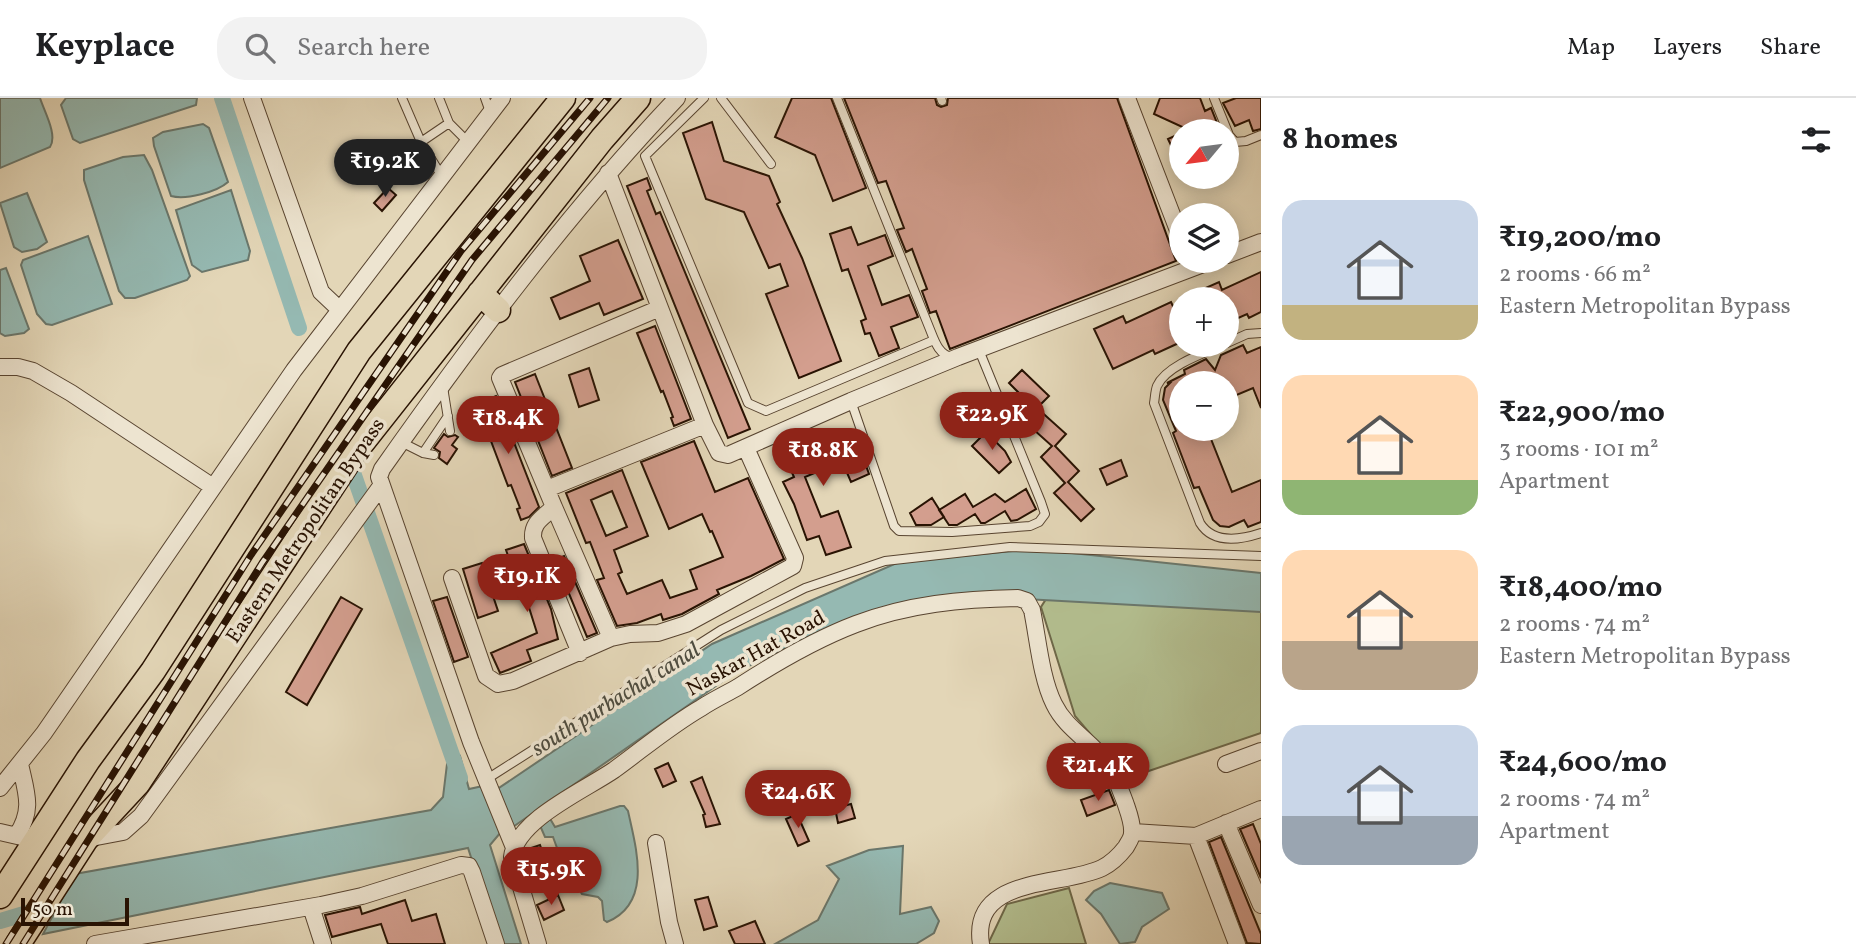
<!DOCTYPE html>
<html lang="en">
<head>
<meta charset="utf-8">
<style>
  body { margin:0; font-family:Vollkorn,serif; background:#f2f2f2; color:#202124; height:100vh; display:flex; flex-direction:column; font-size:26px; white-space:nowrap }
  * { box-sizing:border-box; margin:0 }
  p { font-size:23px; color:#757577 }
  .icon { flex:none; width:38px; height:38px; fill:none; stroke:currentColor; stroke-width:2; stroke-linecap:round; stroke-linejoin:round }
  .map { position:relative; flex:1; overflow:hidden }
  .sheet { display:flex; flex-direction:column; background:#fff; width:595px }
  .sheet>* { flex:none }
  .needle { width:46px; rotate:241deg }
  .controls { position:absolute; left:1169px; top:21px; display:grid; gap:14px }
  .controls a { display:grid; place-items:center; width:70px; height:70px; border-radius:50%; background:#fff; box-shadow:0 4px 18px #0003; font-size:35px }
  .scale { position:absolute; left:21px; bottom:18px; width:108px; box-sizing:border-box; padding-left:7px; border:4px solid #291303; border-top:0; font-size:19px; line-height:24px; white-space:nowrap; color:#291303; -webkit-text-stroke:5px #ede4d0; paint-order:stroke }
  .price { position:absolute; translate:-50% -60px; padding:0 16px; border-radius:24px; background:#8f2418; color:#fff; font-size:23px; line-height:46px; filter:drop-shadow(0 2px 4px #0008) }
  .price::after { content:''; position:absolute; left:50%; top:42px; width:21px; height:16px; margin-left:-10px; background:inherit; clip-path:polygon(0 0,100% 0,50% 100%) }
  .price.active { background:#222; color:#fff }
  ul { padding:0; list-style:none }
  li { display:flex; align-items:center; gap:21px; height:175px; padding:0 21px }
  li span { display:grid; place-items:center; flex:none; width:196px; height:140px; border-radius:21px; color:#555 }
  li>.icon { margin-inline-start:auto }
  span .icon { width:84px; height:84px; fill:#fffc; stroke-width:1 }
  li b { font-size:30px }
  h2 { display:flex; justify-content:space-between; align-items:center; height:84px; padding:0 21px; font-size:30px }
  header { display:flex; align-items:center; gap:42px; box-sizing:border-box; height:98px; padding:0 35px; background:#fff; border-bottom:2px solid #e0e0e0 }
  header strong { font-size:33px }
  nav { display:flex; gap:38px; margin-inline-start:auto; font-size:24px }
  .search { width:490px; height:63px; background:#f2f2f2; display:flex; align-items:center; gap:18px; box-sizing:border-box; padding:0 24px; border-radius:28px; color:#757577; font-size:26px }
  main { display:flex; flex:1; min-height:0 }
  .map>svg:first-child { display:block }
  .green { fill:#b3be8f; stroke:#6e6849; stroke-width:2 }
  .water { fill:#95b9b2; stroke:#6a776c; stroke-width:2 }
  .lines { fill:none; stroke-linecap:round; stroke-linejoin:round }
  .canal { stroke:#95b9b2; stroke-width:16 }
  .building { fill:#d39e8e; stroke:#291303; stroke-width:2; fill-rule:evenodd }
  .lane-casing { stroke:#584430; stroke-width:10 }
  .street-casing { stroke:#584430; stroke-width:18 }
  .primary-casing { stroke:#291303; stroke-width:27 }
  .lane { stroke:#ede4d0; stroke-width:8 }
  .street { stroke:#ede4d0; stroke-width:16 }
  .primary { stroke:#e3d6b7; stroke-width:24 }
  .rail-casing { stroke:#291303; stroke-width:7 }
  .rail { stroke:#ede4d0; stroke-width:4.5; stroke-dasharray:13; stroke-linecap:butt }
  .labels { text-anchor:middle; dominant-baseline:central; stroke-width:7; stroke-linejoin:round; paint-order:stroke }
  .street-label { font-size:21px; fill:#291303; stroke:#ede4d0 }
  .water-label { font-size:23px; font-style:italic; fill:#4f4d40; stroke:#ede4d0 }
</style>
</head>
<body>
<header>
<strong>Keyplace</strong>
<div class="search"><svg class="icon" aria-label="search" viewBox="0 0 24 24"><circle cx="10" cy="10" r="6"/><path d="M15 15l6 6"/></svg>Search here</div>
<nav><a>Map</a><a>Layers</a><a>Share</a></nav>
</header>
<main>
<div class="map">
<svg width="1261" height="846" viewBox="0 0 1261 846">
  <rect width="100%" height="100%" fill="#e3d6b7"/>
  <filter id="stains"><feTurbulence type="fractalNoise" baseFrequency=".00286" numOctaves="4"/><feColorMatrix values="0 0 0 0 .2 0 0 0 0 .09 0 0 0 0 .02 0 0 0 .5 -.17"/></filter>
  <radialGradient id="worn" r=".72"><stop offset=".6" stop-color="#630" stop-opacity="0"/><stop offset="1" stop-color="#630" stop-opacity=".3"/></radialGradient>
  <path class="green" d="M1062,476L1261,492V635L1128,680L1075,618L1041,509Z
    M1069,790L1086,846H988L1007,806Z"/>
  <path class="water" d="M0,0H40C44,13 58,37 50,49L0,70Z
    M66,0H197L196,7L80,45L73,41L61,7Z
    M203,26L209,30L228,84C217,94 186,102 171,98L154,48L153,40L163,34Z
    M144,57L152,72L190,178L187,182L135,200H125L119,193L84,82V72L123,59Z
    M231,92L250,153L248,162L202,174L192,167L176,112Z
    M27,95L47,144L37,151L22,154L14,149L0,105Z
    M88,138L112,206L52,227L46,226L37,216L21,167L23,162Z
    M6,170L29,231L24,235L5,238L0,235V172Z
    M1034,451L1261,475V514L955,497L846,522L736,574L510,731L496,692L712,546L899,464Z
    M460,658L469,691L483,688L501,734L490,747L521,846H499L468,750L43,836L75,776L431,712L443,699L447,666Z
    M620,708H624L628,713C636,750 653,805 607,824L604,822L602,803L598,799L582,796L560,758L553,739H545L538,723L549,719L555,729Z
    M903,748L900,816L931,809L939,823L934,835L916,846H775L818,822L839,781L827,768L869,752Z
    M1110,785L1162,795L1169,811L1142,829L1135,844L1120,846L1101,816L1086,802L1094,793Z"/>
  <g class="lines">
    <path class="canal" d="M222,0L299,230
      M350,366L460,680
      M0,823L44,810"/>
  </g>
  <path class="building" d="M792,0H831L866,90L833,103L815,57L775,39Z
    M844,0H935L937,7L941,9L947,7L948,0H1117L1176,163L950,251L936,213L930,215L922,193L927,191L912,151L906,154L897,132L904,130L886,83L878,85Z
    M1160,0H1200L1205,13L1211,10L1217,25L1205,30L1206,33H1191L1154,16Z
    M1236,0H1261V31L1253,33L1249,22L1235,28L1223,5Z
    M712,24L724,63L769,78L780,104L777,106L802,160L841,263L799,280L766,196L788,188L780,166L769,170L744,114L706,101L683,35Z
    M1181,35V68L1168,41Z
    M647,80L651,91L647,93L656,116L660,114L750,331L728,340L627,88Z
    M388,90L396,97L382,113L374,105Z
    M851,129L858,147L885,137L893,158L868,168L882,207L909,197L918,219L891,229L899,250L879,258L870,235L865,236L861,223L866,221L848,171L842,173L830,136Z
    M618,142L643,201L604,217L599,205L560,221L551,200L590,183L580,158Z
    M1261,174V214L1249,220L1247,216L1227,225V201H1181L1219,184L1222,192Z
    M1171,204L1181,226V244L1155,256L1153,252L1113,271L1094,231L1123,218L1126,225Z
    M655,228L691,321L674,328L671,320L673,319L663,293L661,294L637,235Z
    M1243,247L1247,255L1261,249V310L1253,290L1227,301V285H1181V331H1207L1232,394L1261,382V424L1248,429L1244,422L1229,429L1220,428L1213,422L1199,389L1194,390L1173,335L1176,333L1163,302L1165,290L1170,285H1167L1185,276L1184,272L1206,261L1215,272L1221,257Z
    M589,270L599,302L579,309L569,277Z
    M1022,272L1049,298L1037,310L1066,336L1055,348L1079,373L1068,384L1094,411L1081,423L1054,395L1065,385L1041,359L1052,348L1024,323L1035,311L1009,285Z
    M535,276L572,370L552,378L515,284Z
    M496,298L539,409L529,419L521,422L517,411L520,410L511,387L508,388L477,306Z
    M986,334L1005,353L1011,364L999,375L972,348Z
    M843,335L848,347L857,343L869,376L851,384L842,363L805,379L821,419L838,413L851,449L826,457L819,438L807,442L794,406L783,384L794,379L785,359Z
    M444,336L448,339L455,337L458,339L452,347L457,351L447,366L439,360L440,354L434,350Z
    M694,343L715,394L748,380L784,461L751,478L717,492L719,496L682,516L663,522L661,516L637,525L617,528L597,482L604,480L590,444L586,445L566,395L622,372L648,438L614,452L622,474L618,476L627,496L662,482L670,500L697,491L690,472L723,459L712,433L710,434L702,416L669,431L641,364ZM612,393L627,429L606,438L591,402Z
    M1121,362L1127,378L1107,387L1100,371Z
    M1026,391L1036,411L1017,422L1011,423L1005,413L985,425H981L975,416L957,427H949L939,412L965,396L973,409L995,396L1005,404Z
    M932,400L944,419L931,427H916L910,415Z
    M524,446L531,463L528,464L537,490L542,489L551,511L558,541L527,552L531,563L500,575L491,555L537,535L526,500L523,501L506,452Z
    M564,458L597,535L587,539L555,462Z
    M482,465L498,513L478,520L463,471Z
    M341,499L362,511L307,607L286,594Z
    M447,499L468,559L454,564L433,503Z
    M668,665L676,683L663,689L655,671Z
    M702,679L720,726L706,729L703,717L705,716L691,684Z
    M1109,692L1115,707L1087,718L1081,702Z
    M851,706L855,720L838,725L835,710Z
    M797,716L809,743L798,748L786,721Z
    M1253,726L1261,746V780L1240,731Z
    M1221,739L1261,836V846L1247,845L1209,744Z
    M540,747L545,761L526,768L523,759L525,752Z
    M558,797L564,812L544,822L537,807Z
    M708,799L717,828L704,832L695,802Z
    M405,802L412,823L436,816L445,846H388L381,826L332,839L325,817L360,809L362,816Z
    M755,823L765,846H735L729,833Z"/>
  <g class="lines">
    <defs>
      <path id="lane" d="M402,0L421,44L449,25
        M439,0L449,25L467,43
        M485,0L490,14
        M704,0L645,58L748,305L766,313L934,242
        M721,0L771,66
        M837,0L929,229C934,241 938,257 952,259
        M941,0L942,3
        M1214,0L1229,37L1235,44L1246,43L1261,37
        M421,44L441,77
        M1227,245L1247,236L1261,235
        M1223,247C1204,255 1166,268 1157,288C1155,293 1155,300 1154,305L1200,425C1213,446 1240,442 1261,435
        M443,289L450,333
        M851,303L894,428L899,433L952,434L1030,428L1039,424L1045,416L1041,404L979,252
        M401,344L423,355L434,357
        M423,355L448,318
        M487,681L721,532L805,490L885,463L1010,449L1261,458"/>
      <path id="street" d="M252,0L321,194L339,211
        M1127,0L1181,140
        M608,75L705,327L719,355L728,357L851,303L958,259L1211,163
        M1227,157L1261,144
        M0,269H18L33,273L71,295L213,389
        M547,391L705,327
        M554,409L611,540
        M452,480L486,578L498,586L513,583L611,540L630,536L658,535L686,526L793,468L795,460L746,350
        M580,555L533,440C532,424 543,420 554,409L500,280L502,277L660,210
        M1226,666L1261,653
        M0,690L44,635L294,272L502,0
        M1226,725L1261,807
        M0,734L26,740
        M1133,734L1196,738L1261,711
        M17,737C34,711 26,694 20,666
        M1196,738L1237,846
        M86,741L123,734L141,718L381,388
        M656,745L669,824L675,846
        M513,747L471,644L379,379L382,371C473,242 568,115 677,0
        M311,809L323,846
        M95,846L321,807L362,798L461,767L469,768L472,774L496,846
        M538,846L512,759C516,722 585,692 614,672C643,651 670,628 701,610C713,602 726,596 738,589C775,565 814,542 856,526C908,506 962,501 1018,500L1027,503L1032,512C1038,541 1041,580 1054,606C1066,631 1091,643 1107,665C1115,676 1120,691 1125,704C1128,713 1133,725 1132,735C1132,740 1128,745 1126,749C1119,758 1112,765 1102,770C1063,789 970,777 981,846"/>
      <path id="primary" d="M480,195L498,212
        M0,798L88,662L153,573L359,253L563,0
        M18,846L86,741L138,685L354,355L602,41L638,0"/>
    </defs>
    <use href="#lane" class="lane-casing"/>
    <use href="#street" class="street-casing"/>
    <use href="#primary" class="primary-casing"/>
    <use href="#lane" class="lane"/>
    <use href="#street" class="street"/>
    <use href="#primary" class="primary"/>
    <defs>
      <path id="rail" d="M6,846L251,457L461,153L590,0
        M23,846L262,465L472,162L608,0"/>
    </defs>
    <use href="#rail" class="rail-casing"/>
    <use href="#rail" class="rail"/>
  </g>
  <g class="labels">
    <g class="street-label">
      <text transform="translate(306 433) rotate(-56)">Eastern Metropolitan Bypass</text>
      <text transform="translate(756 556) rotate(-29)">Naskar Hat Road</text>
    </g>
    <g class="water-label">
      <text transform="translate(616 602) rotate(-32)">south purbachal canal</text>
    </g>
  </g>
  <rect width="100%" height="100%" filter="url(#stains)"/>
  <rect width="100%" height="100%" fill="url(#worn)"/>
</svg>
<div class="controls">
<a><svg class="needle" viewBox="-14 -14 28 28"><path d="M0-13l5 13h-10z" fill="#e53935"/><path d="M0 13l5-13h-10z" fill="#757577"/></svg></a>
<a><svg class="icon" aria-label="layers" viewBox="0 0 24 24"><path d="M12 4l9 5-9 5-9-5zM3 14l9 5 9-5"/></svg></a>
<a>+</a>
<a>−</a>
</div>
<div class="scale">50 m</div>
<b class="price active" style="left:385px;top:101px">₹19.2K</b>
<b class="price" style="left:992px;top:354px">₹22.9K</b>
<b class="price" style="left:508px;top:358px">₹18.4K</b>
<b class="price" style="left:823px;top:390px">₹18.8K</b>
<b class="price" style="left:527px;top:516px">₹19.1K</b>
<b class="price" style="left:1098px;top:705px">₹21.4K</b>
<b class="price" style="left:798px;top:732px">₹24.6K</b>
<b class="price" style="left:551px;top:809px">₹15.9K</b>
</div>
<section class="sheet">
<h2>8 homes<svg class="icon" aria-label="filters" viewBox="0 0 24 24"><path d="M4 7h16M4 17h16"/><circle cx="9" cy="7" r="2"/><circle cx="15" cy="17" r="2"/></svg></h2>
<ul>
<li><span style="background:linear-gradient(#c9d6e8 75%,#c2b280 0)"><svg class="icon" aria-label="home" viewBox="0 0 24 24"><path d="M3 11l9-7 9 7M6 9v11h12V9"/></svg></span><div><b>₹19,200/mo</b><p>2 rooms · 66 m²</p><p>Eastern Metropolitan Bypass</p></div></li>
<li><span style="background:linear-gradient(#ffd9b3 75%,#8fb573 0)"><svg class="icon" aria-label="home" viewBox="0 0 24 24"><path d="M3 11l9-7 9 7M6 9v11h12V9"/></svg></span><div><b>₹22,900/mo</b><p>3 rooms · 101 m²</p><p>Apartment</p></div></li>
<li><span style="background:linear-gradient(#ffd9b3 65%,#b9a48a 0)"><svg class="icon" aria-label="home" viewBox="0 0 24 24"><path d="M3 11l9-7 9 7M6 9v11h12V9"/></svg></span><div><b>₹18,400/mo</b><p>2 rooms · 74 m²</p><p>Eastern Metropolitan Bypass</p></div></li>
<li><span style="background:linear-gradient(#c9d6e8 65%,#9aa5b1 0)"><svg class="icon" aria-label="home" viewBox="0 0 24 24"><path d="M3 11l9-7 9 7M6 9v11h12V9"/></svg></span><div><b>₹24,600/mo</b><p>2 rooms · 74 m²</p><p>Apartment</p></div></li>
</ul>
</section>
</main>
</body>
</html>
